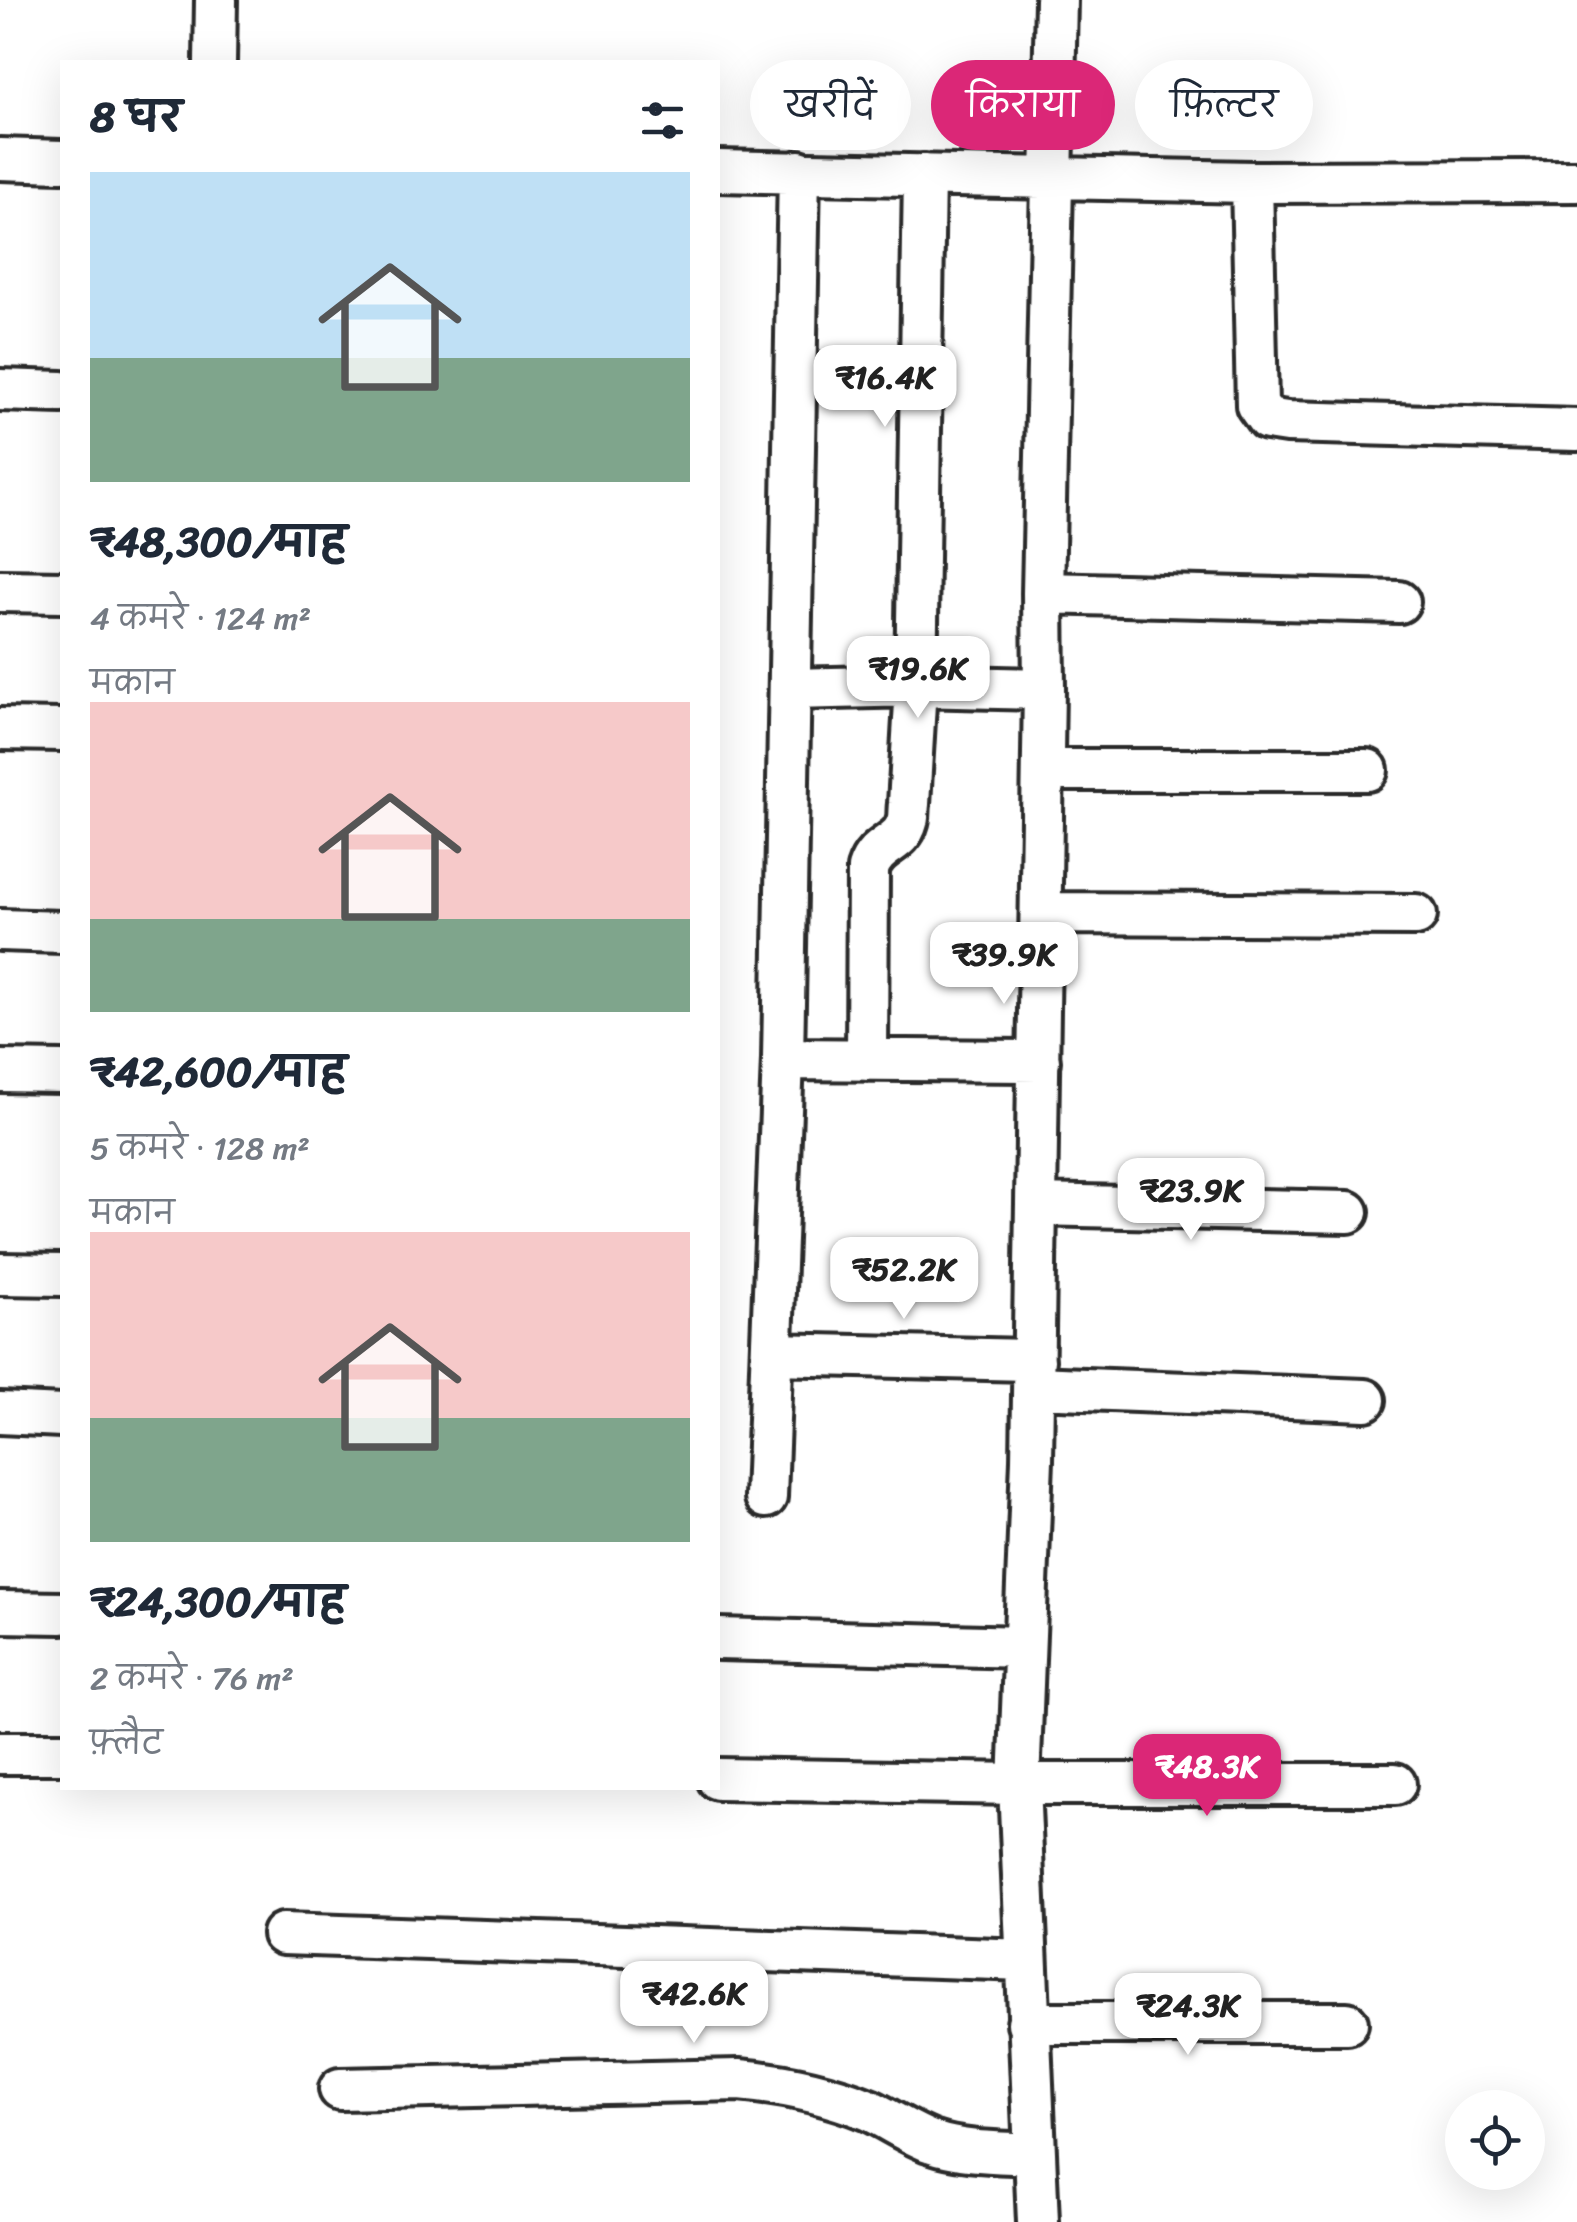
<!DOCTYPE html>
<html lang="hi">
<head>
<meta charset="utf-8">
<style>
  body { margin:0; font-family:Sriracha,"Playpen Sans Deva",sans-serif; background:#f6f6f7; color:#1f2937; height:100vh; display:flex; flex-direction:column; font-size:38px; white-space:nowrap }
  * { box-sizing:border-box; margin:0 }
  p { font-size:32px; color:#747a83 }
  .icon { flex:none; width:55px; height:55px; fill:none; stroke:currentColor; stroke-width:2; stroke-linecap:round; stroke-linejoin:round }
  .map { position:relative; flex:1; overflow:hidden }
  .drawer { position:absolute; left:60px; top:60px; width:660px; height:1730px; display:flex; flex-direction:column; background:#fff; border-radius:0px; box-shadow:0 10px 40px #0002 }
  .drawer>* { flex:none }
  .top-card { position:absolute; left:750px; top:60px; width:675px; height:90px; display:flex; gap:20px }
  .tools { position:absolute; left:1445px; top:2090px; display:grid; gap:20px }
  .tools a { display:grid; place-items:center; width:100px; height:100px; border-radius:50%; background:#fff; box-shadow:0 10px 40px #0002; font-size:50px }
  .price { position:absolute; translate:-50% -85px; padding:0 22px; border-radius:20px; background:#fff; color:#222; font-size:32px; line-height:65px; filter:drop-shadow(0 2px 5px #0008) }
  .price::after { content:''; position:absolute; left:50%; top:60px; width:30px; height:22px; margin-left:-15px; background:inherit; clip-path:polygon(0 0,100% 0,50% 100%) }
  .price.on { background:#db2777; color:#fff }
  ul { padding:0; list-style:none }
  li { display:grid; align-content:center; gap:20px; height:530px; padding:0 30px }
  li span { display:grid; place-items:center; height:310px; border-radius:0px; color:#555 }
  li>.icon { margin-inline-start:auto }
  span .icon { width:180px; height:180px; fill:#fffc; stroke-width:1 }
  li b { font-size:42px }
  h2 { display:flex; justify-content:space-between; align-items:center; height:120px; padding:0 30px; font-size:42px }
  .tag { padding:0 35px; border-radius:45px; background:#fff; box-shadow:0 10px 40px #0002; font-size:35px; line-height:90px }
  .tag.on { background:#db2777; color:#fff }
  .map>svg:first-child { display:block }
  .lines { fill:none; stroke-linecap:round; stroke-linejoin:round }
  .street-casing { stroke:#2b2b2b; stroke-width:48 }
  .street { stroke:#fff; stroke-width:40 }
</style>
</head>
<body>
<div class="map">
<svg width="1577" height="2222" viewBox="0 0 1577 2222">
  <rect width="100%" height="100%" fill="#fff"/>
  <filter id="ink" filterUnits="userSpaceOnUse"><feTurbulence type="fractalNoise" baseFrequency=".01" numOctaves="2"/><feDisplacementMap in="SourceGraphic" scale="20" xChannelSelector="R" yChannelSelector="G"/><feConvolveMatrix kernelMatrix="1 2 1 2 8 2 1 2 1" color-interpolation-filters="sRGB"/></filter>
  <g filter="url(#ink)">
    <g class="lines">
      <defs>
        <path id="street" d="M215,62L216,0
          M0,159L62,161
          M718,171L1252,182L1577,181
          M1252,182L1257,405L1267,419L1287,422L1577,430
          M0,390L62,392
          M0,591L62,592
          M1043,593L1399,602
          M791,689L916,686L1044,689
          M0,729L62,730
          M1043,770H1367
          M1041,913L1416,915
          M0,930L62,932
          M783,1059L1039,1061
          M867,1060L868,869C876,843 901,845 907,822C909,817 908,810 909,804L916,686L924,175
          M0,1071L62,1072
          M1036,1205L1348,1212
          M0,1274L62,1275
          M772,1354L1034,1360
          M1034,1387L1365,1400
          M0,1413L62,1416
          M766,1497L783,1059L799,171
          M0,1612L62,1613
          M718,1639L1023,1647
          M0,1753H62
          M718,1779L1019,1784L1032,1460L1044,689L1043,593L1056,0
          M283,1934L1026,1960
          M1028,2023H1347
          M340,2089L739,2080C784,2084 827,2093 869,2110C890,2120 910,2134 932,2142C964,2153 1001,2152 1034,2154
          M1038,2222L1019,1784H1395"/>
      </defs>
      <use href="#street" class="street-casing"/>
      <use href="#street" class="street"/>
    </g>
  </g>
</svg>
<div class="tools">
<a><svg class="icon" aria-label="locate" viewBox="0 0 24 24"><circle cx="12" cy="12" r="6"/><path d="M12 2v4M12 18v4M2 12h4M18 12h4"/></svg></a>
</div>
<b class="price" style="left:885px;top:430px">₹16.4K</b>
<b class="price" style="left:918px;top:721px">₹19.6K</b>
<b class="price" style="left:1004px;top:1007px">₹39.9K</b>
<b class="price" style="left:1191px;top:1243px">₹23.9K</b>
<b class="price" style="left:904px;top:1322px">₹52.2K</b>
<b class="price on" style="left:1207px;top:1819px">₹48.3K</b>
<b class="price" style="left:694px;top:2046px">₹42.6K</b>
<b class="price" style="left:1188px;top:2058px">₹24.3K</b>
<div class="top-card">
<a class="tag">खरीदें</a>
<a class="tag on">किराया</a>
<a class="tag">फ़िल्टर</a>
</div>
<section class="drawer">
<h2>8 घर<svg class="icon" aria-label="filters" viewBox="0 0 24 24"><path d="M4 7h16M4 17h16"/><circle cx="9" cy="7" r="2"/><circle cx="15" cy="17" r="2"/></svg></h2>
<ul>
<li><span style="background:linear-gradient(#bfe0f5 60%,#7fa58c 0)"><svg class="icon" aria-label="home" viewBox="0 0 24 24"><path d="M3 11l9-7 9 7M6 9v11h12V9"/></svg></span><div><b>₹48,300/माह</b><p>4 कमरे · 124 m²</p><p>मकान</p></div></li>
<li><span style="background:linear-gradient(#f6c9c9 70%,#7fa58c 0)"><svg class="icon" aria-label="home" viewBox="0 0 24 24"><path d="M3 11l9-7 9 7M6 9v11h12V9"/></svg></span><div><b>₹42,600/माह</b><p>5 कमरे · 128 m²</p><p>मकान</p></div></li>
<li><span style="background:linear-gradient(#f6c9c9 60%,#7fa58c 0)"><svg class="icon" aria-label="home" viewBox="0 0 24 24"><path d="M3 11l9-7 9 7M6 9v11h12V9"/></svg></span><div><b>₹24,300/माह</b><p>2 कमरे · 76 m²</p><p>फ़्लैट</p></div></li>
</ul>
</section>
</div>
</body>
</html>
